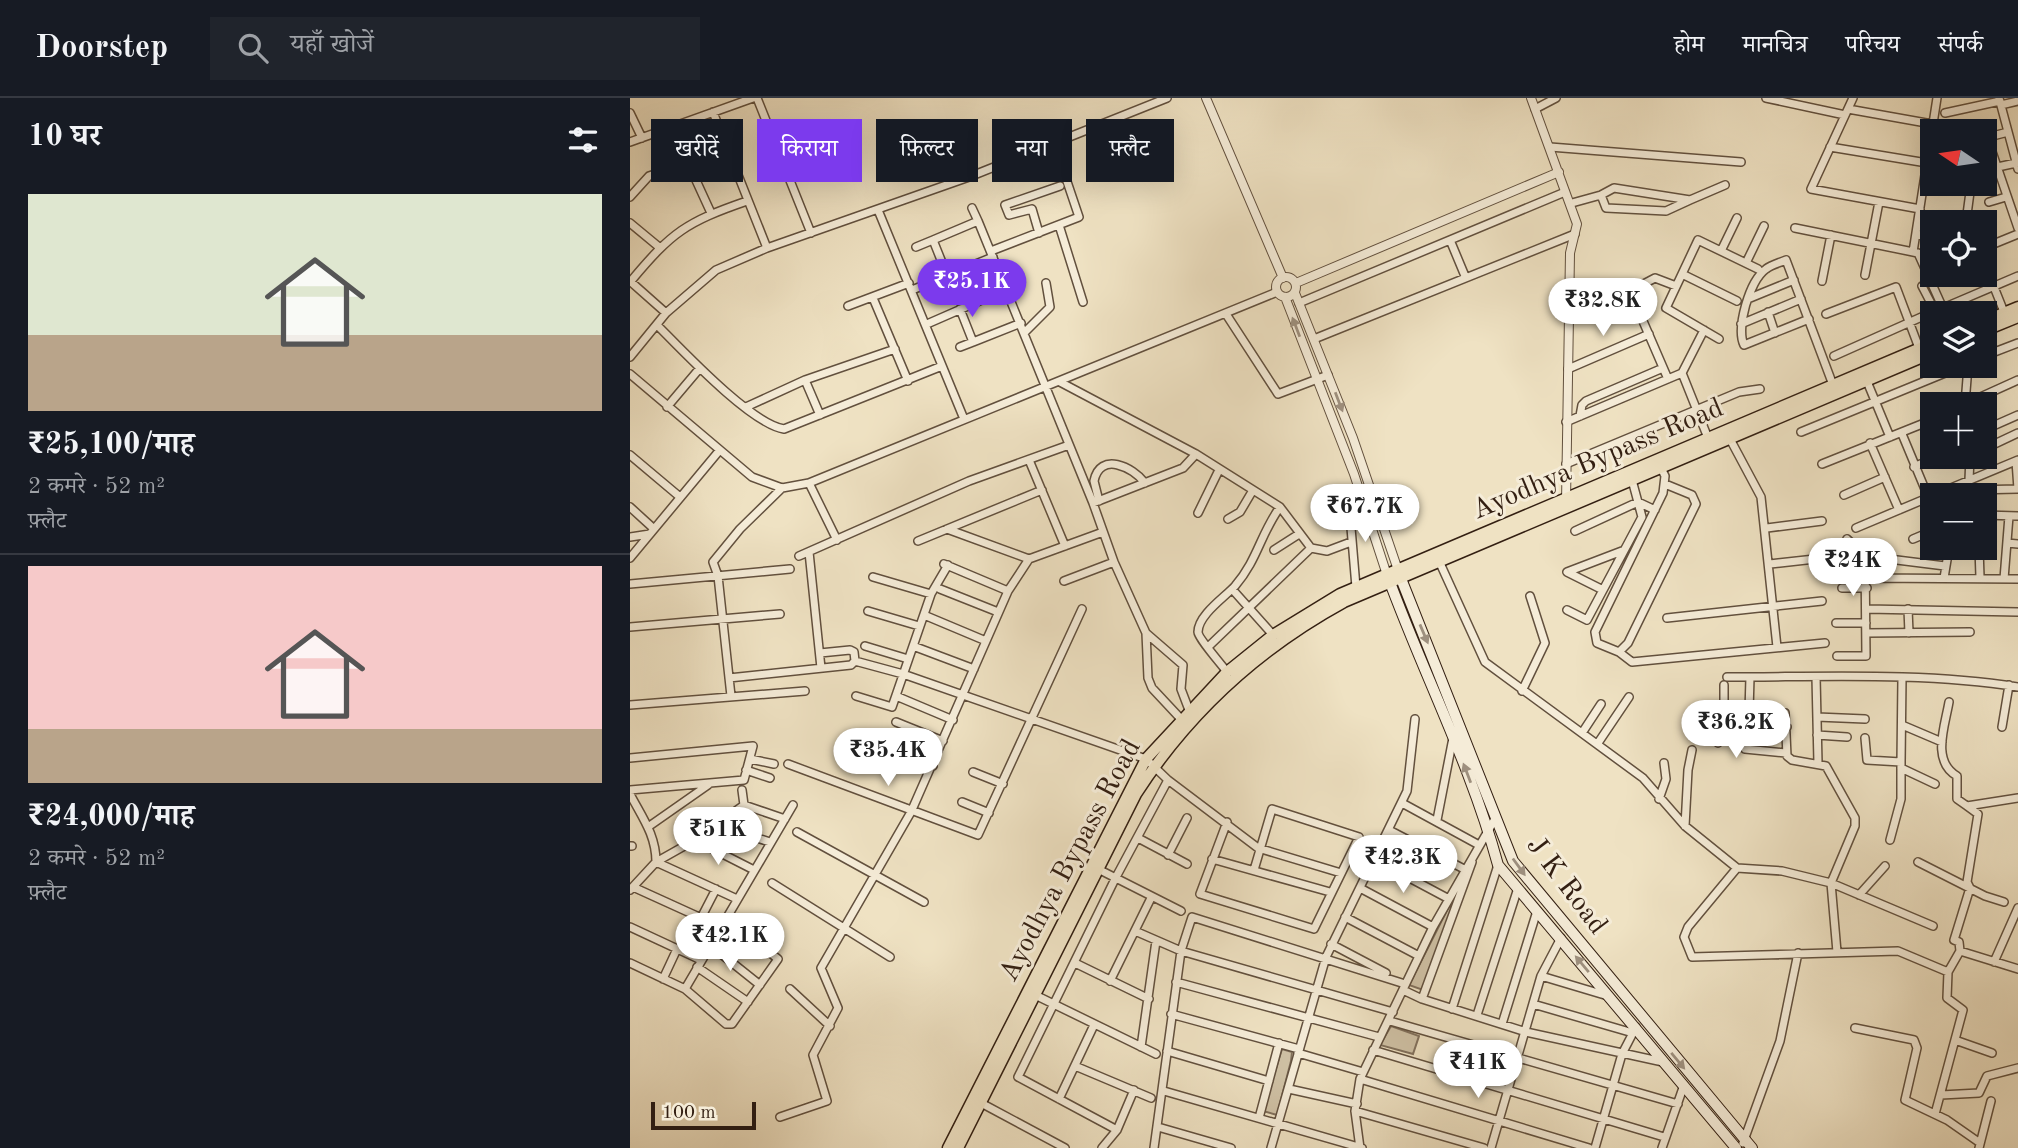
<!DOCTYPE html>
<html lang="hi">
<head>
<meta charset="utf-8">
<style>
  body { margin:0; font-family:"Old Standard TT","Noto Serif Devanagari",serif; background:#20242c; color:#f1f3f6; height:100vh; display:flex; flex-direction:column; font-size:26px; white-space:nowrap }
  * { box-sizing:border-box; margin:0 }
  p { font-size:23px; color:#9ea1a6 }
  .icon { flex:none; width:38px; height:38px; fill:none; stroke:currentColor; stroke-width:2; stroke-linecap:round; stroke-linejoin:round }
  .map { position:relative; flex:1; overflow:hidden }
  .side { display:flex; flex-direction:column; background:#171b24; width:630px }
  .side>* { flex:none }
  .hud { position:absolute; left:21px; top:21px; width:665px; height:63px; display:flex; gap:14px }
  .needle { width:46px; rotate:283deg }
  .controls { position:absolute; left:1290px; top:21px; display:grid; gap:14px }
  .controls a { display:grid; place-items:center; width:77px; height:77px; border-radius:0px; background:#171b24; box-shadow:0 7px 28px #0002; font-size:35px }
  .scale { position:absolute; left:21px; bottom:18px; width:105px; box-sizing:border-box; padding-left:7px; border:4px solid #331f12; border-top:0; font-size:19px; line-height:24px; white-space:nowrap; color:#331f12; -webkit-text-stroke:5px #f5ecd8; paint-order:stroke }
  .price { position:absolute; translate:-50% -60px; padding:0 16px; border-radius:24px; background:#fff; color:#222; font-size:23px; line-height:46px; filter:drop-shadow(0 2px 4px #0008) }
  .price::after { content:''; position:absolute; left:50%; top:42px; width:21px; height:16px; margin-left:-10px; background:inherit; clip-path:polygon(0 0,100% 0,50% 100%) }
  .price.current { background:#7c3aed; color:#fff }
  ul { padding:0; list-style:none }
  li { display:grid; align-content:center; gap:14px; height:371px; padding:0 28px }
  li+li { border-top:2px solid #363941 }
  li span { display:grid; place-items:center; height:217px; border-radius:0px; color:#555 }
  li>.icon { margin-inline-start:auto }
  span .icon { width:126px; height:126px; fill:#fffc; stroke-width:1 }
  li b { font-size:30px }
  h2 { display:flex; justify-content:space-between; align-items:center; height:84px; padding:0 28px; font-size:30px }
  .tag { padding:0 24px; border-radius:0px; background:#171b24; box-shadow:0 7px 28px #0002; font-size:24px; line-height:63px }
  .tag.current { background:#7c3aed; color:#fff }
  header { display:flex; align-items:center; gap:42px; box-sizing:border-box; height:98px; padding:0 35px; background:#171b24; border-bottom:2px solid #363941 }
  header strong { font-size:33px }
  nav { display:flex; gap:38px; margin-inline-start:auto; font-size:24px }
  .search { width:490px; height:63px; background:#20242c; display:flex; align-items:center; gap:18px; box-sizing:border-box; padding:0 24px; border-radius:0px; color:#9ea1a6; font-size:26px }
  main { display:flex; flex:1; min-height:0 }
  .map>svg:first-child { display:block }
  .green { fill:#cfc1a5; stroke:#81705c; stroke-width:2 }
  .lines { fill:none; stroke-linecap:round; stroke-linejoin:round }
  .minor-casing { stroke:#62503e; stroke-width:10 }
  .tertiary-casing { stroke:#62503e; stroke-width:10 }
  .secondary-casing { stroke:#331f12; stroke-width:12 }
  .primary-casing { stroke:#331f12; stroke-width:13 }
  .minor { stroke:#f5ecd8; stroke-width:7 }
  .tertiary { stroke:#f5ecd8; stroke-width:8 }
  .secondary { stroke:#f5ecd8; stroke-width:10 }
  .primary { stroke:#efe2c3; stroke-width:10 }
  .oneway { fill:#9e907f }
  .labels { text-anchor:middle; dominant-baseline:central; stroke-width:6; stroke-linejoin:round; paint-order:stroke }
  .street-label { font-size:28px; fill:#331f12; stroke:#f5ecd8 }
</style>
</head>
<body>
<header>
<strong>Doorstep</strong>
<div class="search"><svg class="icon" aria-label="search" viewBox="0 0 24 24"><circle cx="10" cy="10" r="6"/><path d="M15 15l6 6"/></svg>यहाँ खोजें</div>
<nav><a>होम</a><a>मानचित्र</a><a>परिचय</a><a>संपर्क</a></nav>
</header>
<main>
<section class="side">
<h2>10 घर<svg class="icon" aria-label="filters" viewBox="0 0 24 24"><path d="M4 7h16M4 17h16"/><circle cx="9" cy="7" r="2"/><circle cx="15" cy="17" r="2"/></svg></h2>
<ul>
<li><span style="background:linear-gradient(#dfe7d0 65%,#b9a48a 0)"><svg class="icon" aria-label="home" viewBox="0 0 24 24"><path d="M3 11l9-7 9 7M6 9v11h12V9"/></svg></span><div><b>₹25,100/माह</b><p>2 कमरे · 52 m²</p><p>फ़्लैट</p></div></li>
<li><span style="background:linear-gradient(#f6c9c9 75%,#b9a48a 0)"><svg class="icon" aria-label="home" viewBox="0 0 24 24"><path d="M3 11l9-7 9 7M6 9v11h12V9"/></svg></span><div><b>₹24,000/माह</b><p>2 कमरे · 52 m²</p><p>फ़्लैट</p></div></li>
</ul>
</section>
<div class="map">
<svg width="1388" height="1050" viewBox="0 0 1388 1050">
  <rect width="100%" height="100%" fill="#efe2c3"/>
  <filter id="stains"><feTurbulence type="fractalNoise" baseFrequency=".00286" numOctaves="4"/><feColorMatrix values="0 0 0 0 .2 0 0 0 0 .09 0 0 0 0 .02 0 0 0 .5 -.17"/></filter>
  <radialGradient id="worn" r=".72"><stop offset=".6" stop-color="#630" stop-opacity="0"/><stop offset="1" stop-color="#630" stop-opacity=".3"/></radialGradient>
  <path class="green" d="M835,777L793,892L779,887Z
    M761,928L789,938L783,956L750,947Z
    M652,951L662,954L661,963L647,1017L633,1013Z"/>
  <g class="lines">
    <defs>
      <path id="minor" d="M127,0L181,135
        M1136,0L1215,17
        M1223,0L1181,91L1290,111
        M1369,0L1388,71
        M1371,7L1388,3
        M905,11L926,0
        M1218,11L1302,26
        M83,14L137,150
        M0,15L12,40
        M1315,15L1370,3
        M1357,39L1388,130
        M1355,40L1378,34
        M0,44L123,0
        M920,49L1111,64
        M1200,49L1297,65
        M59,67L81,115
        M1354,72L1386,65
        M971,97L976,110L1036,113L1060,102
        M0,99L19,78L97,52
        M1359,104L1376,99
        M942,105L971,97L984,90L1060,102L1095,87
        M342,110L348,123
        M248,112L334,321
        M1336,124L1340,94
        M0,125L29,149
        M429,127L453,204
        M1165,130L1288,155L1315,215
        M409,135L402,111L379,117L375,107L430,88
        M1286,136L1302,139
        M820,142L835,178
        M1361,147L1388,136
        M286,149L303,142
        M361,153L449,119L424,45
        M1091,153L1107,120
        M1283,154L1307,0
        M1354,164L1374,214
        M1116,165L1134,128
        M1052,176L1107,203
        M317,177L303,142L348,123L463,405L484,464L516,535L518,580L522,590L551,621
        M1235,177L1249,104
        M0,183L36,215
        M1,183C42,134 56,124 117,103
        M1192,183L1201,137
        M1292,188L1306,215
        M282,192L363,159
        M243,200L278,283
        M1120,200L1164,182
        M669,205L935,94
        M218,208L279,185
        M1313,210L1388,178
        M330,211L343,244L391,225
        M972,212L1003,200
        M1138,214L1145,235
        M596,216L648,296L698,277
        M1196,216L1266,189L1289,250
        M1179,221L1114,247C1106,230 1119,183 1136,171C1141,167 1149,165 1156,162L1203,287
        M297,226L377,191
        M1111,226L1171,201
        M27,227C52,252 121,326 154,331L312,268
        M395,234L420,209L416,185
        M684,241L945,136
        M1089,241L1036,210L1068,142L1128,171
        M330,249L343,244
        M1204,258L1305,213
        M1354,258L1388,245
        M0,259L36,215L86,172L137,150L339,79L537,0
        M938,271L1019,236
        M1052,275L1078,340
        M0,276L122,379L152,390L179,385L647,194
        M1038,281L1003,200L1006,190L1025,180L1046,188
        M1236,281L1260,339
        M175,282L190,317
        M430,284L566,356L650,409L681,450L697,453L721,444
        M1335,306L1388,282
        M1335,306L1338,268
        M37,309L70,270
        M116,309L175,282L265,251
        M950,318L952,307L956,303L1033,270
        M936,324L1052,275L1074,232
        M1354,332L1388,317
        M1171,334L1332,268
        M1272,336L1302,408
        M1100,341L1131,399L1147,549
        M1240,345L1269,412
        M1354,351L1388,335
        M0,357L50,399
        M1340,359L1339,382L1343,397
        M399,362L435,448
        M1386,363L1388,391
        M936,366L1109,294L1130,291
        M1192,366L1302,322
        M1284,369L1306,359
        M1031,370L1035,378L1033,395L965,534L967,545L989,554L998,545L1066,406L1062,397L1035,386
        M179,385L207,442
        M1342,392L1388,391
        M1214,397L1255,379
        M1304,397L1388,362
        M469,403L464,383C470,353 503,369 515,385
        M463,405L553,370L566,356
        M719,406L726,489
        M0,409L23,430
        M568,415L589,372
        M1354,417L1388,418
        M598,421L610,414L623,392
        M1137,430L1192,423
        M1226,430L1302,398
        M317,431L399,461
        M945,433L1008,404L1025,412
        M0,439L20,436
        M1283,441L1302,433
        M288,443L412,392
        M1377,445L1388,446
        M1349,450L1350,479
        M644,452L669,436
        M179,454L191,570
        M169,458L339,383L439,347
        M1235,458L1315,468
        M0,460L89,353
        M809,463L855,564L1013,680L1055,728L1107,770L1152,773L1201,785L1303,828
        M314,466L378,493
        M1140,466L1194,460
        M243,479L301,496
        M1237,480L1388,481
        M1314,480L1319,450
        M1374,481L1379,418
        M434,483L484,464
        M0,486L160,471
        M1212,490H1237
        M310,491L368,514
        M602,491L643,537
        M973,492L937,474L992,453
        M1237,511L1388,514
        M1278,511L1279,535
        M937,512L957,522L1012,419L1002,382
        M238,513L289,528
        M294,517L356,543
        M1037,520L1192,503
        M1206,525H1236
        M0,529L150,516
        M516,535L553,567L551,591L559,612
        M1237,535L1340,534
        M235,548L278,561
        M283,548L344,571
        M578,549L681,450
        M989,554L1002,564L1195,545
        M190,555L220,552L224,554L225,563
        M1207,558H1236L1235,458L1217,441
        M597,574C592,567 568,540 568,534C568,517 595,499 605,488C628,461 630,437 650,409
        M1097,579C1194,579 1293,574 1388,589
        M1186,579L1188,665
        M99,580L221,567L225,563L273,576L516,661L538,682L628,750L711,775
        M1094,587V613
        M892,593L915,545L900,498
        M101,598L88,478L83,464L110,431L152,390
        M226,598L262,609L301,496L318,467
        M266,598L323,622
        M1319,604C1315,628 1301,663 1327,678V701L1337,708L1388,700
        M0,607L175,593
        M1080,613L1155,615L1157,658L1162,662L1196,668L1225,720V728L1201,785L1207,854
        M1088,613V645
        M1113,613L1115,651L1156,655
        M1119,614L1120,579
        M1187,619L1235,621
        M266,624L313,643
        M1272,627L1312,644
        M1113,628L1157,629
        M1372,629L1379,587
        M952,635L971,606
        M1187,637L1217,639
        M1235,640L1237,662L1271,664V701L1260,742
        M968,645L999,599
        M256,648L303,668
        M0,660L123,648L114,682L0,692
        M120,661L144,666
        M1271,664L1272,580
        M158,666L348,737L452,511
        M1271,670L1305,686
        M116,672L140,680
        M343,674L373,686
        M112,692L114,707
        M0,696C12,719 26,737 26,764L0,792
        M1029,701L1036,681L1034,665
        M332,704L359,715
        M772,705L849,747
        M807,722L823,640
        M597,724L570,796L684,831L729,739L642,711L624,772
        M85,727L140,744
        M1055,728L1058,672L1062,652
        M18,729L78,687
        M759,732L834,771
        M167,734L294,804
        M508,740L557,766
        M65,742L124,772
        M0,748H2
        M538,757L557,720
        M582,761L700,794
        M744,761L819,801
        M26,764L65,742L114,707L155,721
        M26,764L107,801
        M1288,764L1355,798L1374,804
        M1107,770L1058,829L1054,839L1062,859L1268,853L1318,874
        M468,771L551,813
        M142,785L260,859
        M3,789L91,829
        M730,790L803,829
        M1229,797L1255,768
        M715,819L789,858
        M71,820L86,791
        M0,829L71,862
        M505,833L551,853L763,914
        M701,846L756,875
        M80,847L130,887
        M1330,853L1329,844L1324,842L1340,790L1337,784L1348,716L1337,708
        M1364,864L1388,810
        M0,865L55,891L96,926H102L148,861L96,820
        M445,865L519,901
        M67,869L118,904
        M911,878L978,898
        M33,881L47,851
        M480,883L521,800
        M546,884L749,939
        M55,891L163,707
        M160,891L200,928
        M773,892L792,901L896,934L1033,964
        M401,895L526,956
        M792,901L842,764
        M903,906L1003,935
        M822,911L868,767
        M541,916L669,951
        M847,917L888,790
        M760,923L1048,1006
        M872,926L907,813
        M1225,930L1284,942L1287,950L1275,1002L1317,1022L1350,1045
        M1325,942L1362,955
        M511,949L526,843
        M743,952L1034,1039
        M537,953L639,983
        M668,955L733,974
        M445,968L521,1000
        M730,981L959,1050
        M659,991L727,1006
        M534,993L732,1050
        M1311,997L1349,995L1357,978L1388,970
        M429,1001L464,927
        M351,1005L435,1050
        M725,1013L854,1050
        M1305,1016L1333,912L1317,900L1318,874L1330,853L1388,871
        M150,1019L197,1003L183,957L208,910L191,870L281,714L378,493L399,461L473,434
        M629,1020L649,945
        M528,1029L601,1050
        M487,1032L388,979L485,781L538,682
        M1113,1045L1150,943L1168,855
        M472,1050L487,1032L504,992
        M524,1050L551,853L562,819L775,886
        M641,1050L696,859L777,693L785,621
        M730,1050L725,1013L730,981L803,829L866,719
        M861,1050L911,878L931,840
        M965,1050L992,956L1006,929
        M1032,1050L1054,987
        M1349,1050L1361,1003"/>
      <path id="tertiary" d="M576,0L653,180
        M901,0L947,126L940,155L936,404
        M646 189a10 10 0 1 1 20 0a10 10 0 1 1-20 0Z
        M666,185L929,74
        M665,195L723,340L768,472
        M655,199L724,376L757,477"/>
      <path id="secondary" d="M768,473L883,763L1122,1050
        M758,479C793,575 841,667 868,767L1106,1050"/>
      <path id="primary" d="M1354,223L1388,209
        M1354,233L1388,219
        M318,1050L516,661L597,574L643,537L710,496L1302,245
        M328,1050L506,696C559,614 628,551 714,504L1302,255"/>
    </defs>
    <use href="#minor" class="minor-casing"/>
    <use href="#tertiary" class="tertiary-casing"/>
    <use href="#secondary" class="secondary-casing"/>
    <use href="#primary" class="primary-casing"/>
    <use href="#minor" class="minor"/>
    <use href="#tertiary" class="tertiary"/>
    <use href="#secondary" class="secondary"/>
    <use href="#primary" class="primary"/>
  </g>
  <defs><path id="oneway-solid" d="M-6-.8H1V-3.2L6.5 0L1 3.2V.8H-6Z" transform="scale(1.75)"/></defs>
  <g class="oneway">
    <use href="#oneway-solid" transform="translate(666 229) rotate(-111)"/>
    <use href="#oneway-solid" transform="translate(709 304) rotate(69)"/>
    <use href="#oneway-solid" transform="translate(794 536) rotate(67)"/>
    <use href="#oneway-solid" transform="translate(837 675) rotate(-111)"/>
    <use href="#oneway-solid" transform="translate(889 769) rotate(54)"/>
    <use href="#oneway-solid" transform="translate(952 866) rotate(-130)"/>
    <use href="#oneway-solid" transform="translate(1048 963) rotate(50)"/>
  </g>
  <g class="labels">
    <g class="street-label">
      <text transform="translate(968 362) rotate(-23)">Ayodhya Bypass Road</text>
      <text transform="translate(441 763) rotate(-62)">Ayodhya Bypass Road</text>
      <text transform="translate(936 788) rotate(53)">J K Road</text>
    </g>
  </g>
  <rect width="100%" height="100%" filter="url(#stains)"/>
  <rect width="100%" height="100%" fill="url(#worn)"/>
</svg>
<div class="controls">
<a><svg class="needle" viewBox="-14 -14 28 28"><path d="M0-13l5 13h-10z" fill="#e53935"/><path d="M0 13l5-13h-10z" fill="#9ea1a6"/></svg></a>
<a><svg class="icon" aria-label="locate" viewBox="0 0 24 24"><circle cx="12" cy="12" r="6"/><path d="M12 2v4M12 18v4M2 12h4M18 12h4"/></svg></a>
<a><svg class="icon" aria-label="layers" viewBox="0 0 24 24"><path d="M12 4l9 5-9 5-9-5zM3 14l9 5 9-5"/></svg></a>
<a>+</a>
<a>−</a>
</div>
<div class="scale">100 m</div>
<b class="price current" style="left:342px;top:221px">₹25.1K</b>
<b class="price" style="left:973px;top:240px">₹32.8K</b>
<b class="price" style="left:735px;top:446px">₹67.7K</b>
<b class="price" style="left:1223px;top:500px">₹24K</b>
<b class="price" style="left:1106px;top:662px">₹36.2K</b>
<b class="price" style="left:258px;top:690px">₹35.4K</b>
<b class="price" style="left:88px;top:769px">₹51K</b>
<b class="price" style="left:773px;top:797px">₹42.3K</b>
<b class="price" style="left:100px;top:875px">₹42.1K</b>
<b class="price" style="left:848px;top:1002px">₹41K</b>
<div class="hud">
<a class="tag">खरीदें</a>
<a class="tag current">किराया</a>
<a class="tag">फ़िल्टर</a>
<a class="tag">नया</a>
<a class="tag">फ़्लैट</a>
</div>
</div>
</main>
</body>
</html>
